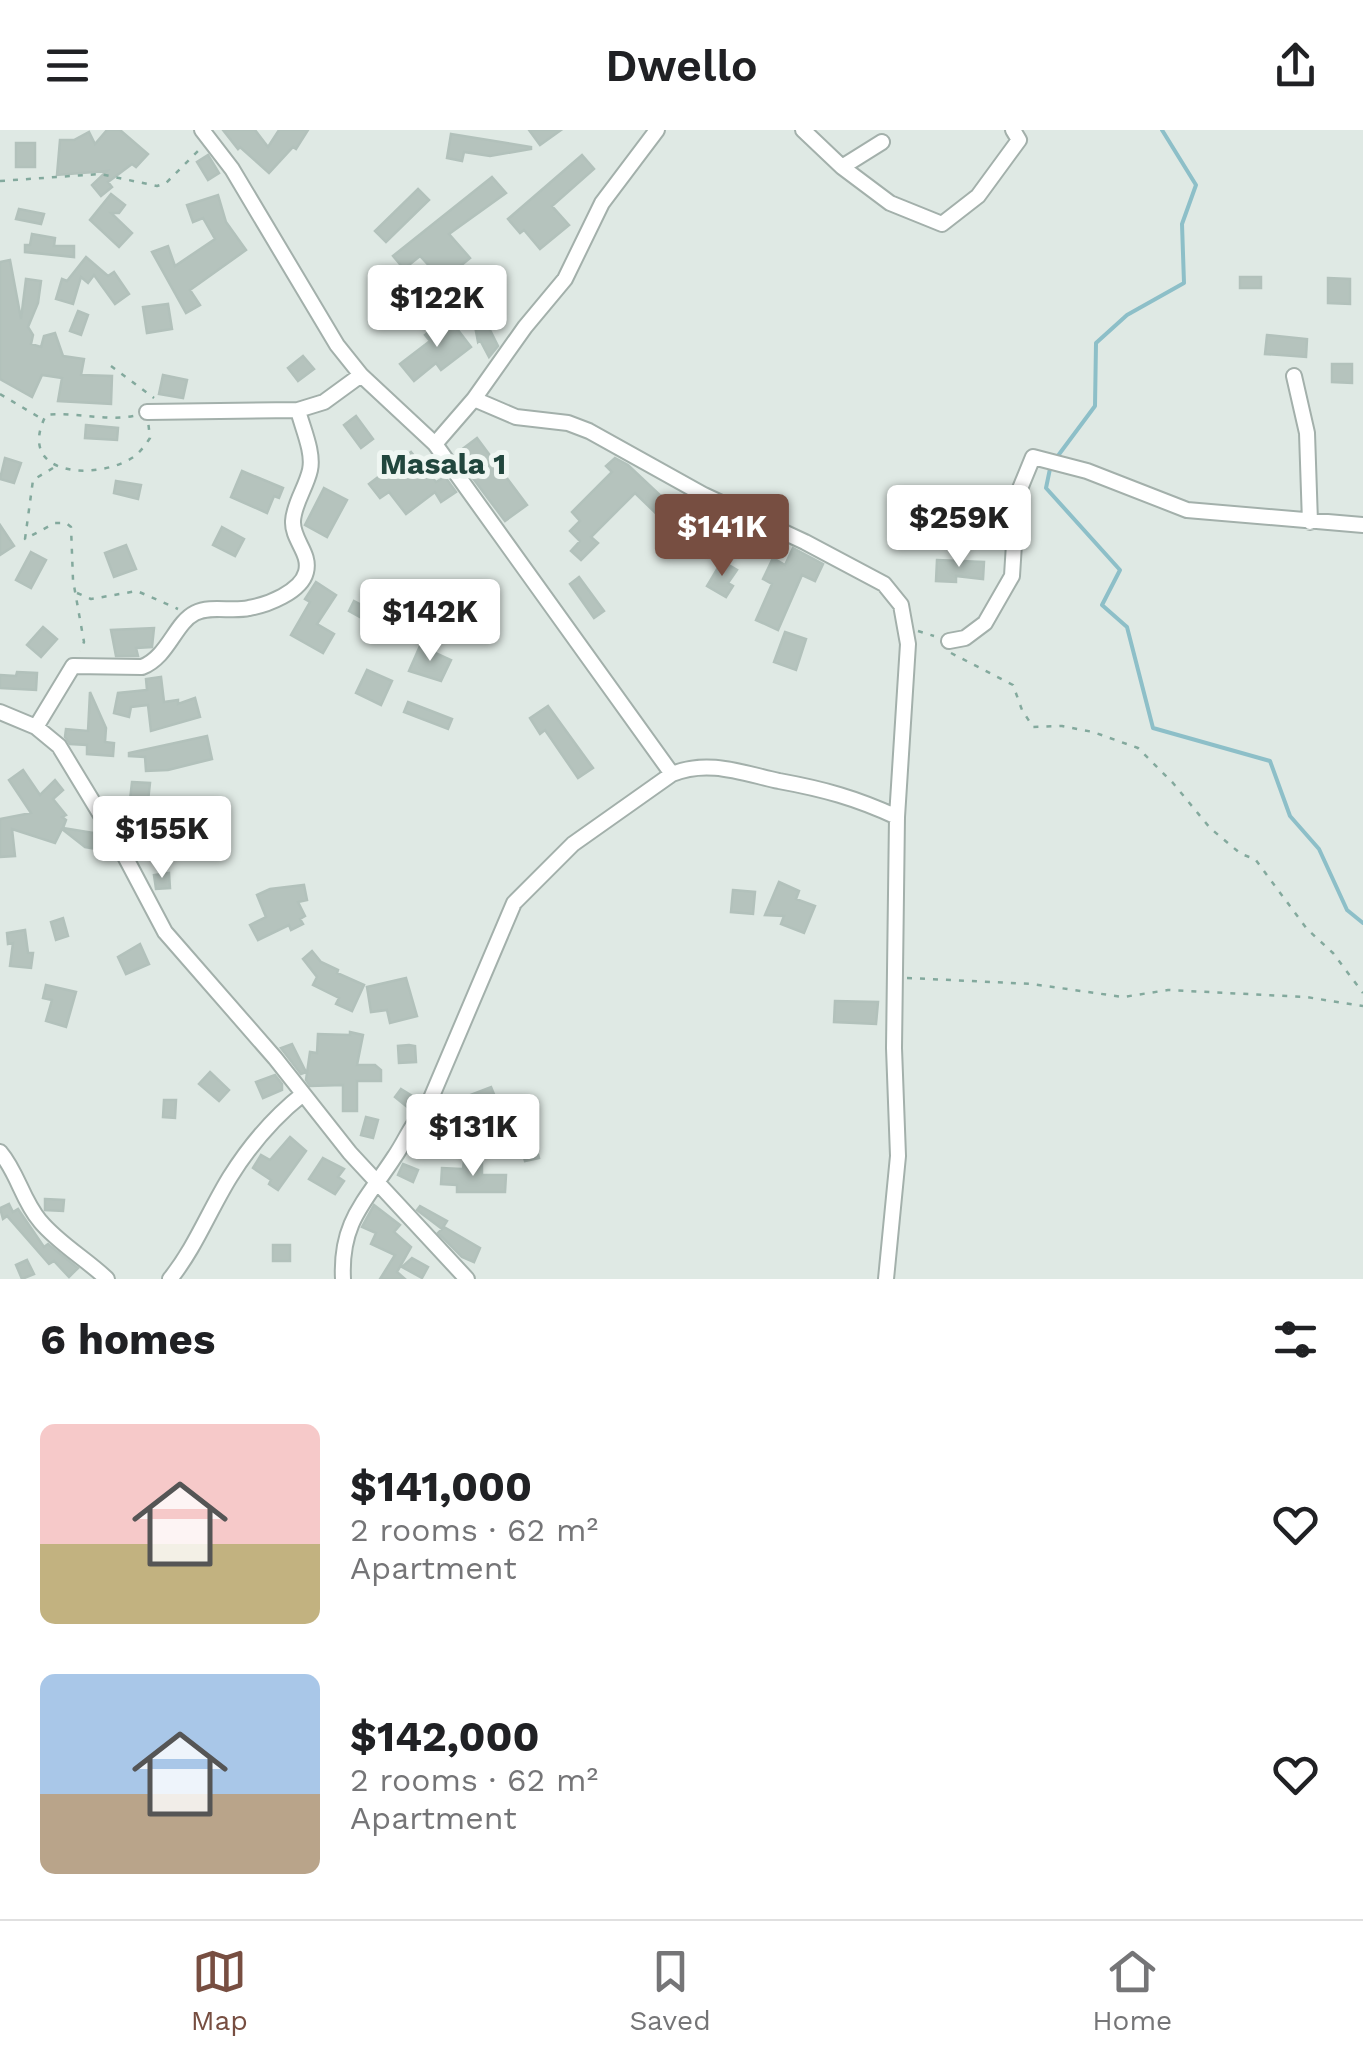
<!DOCTYPE html>
<html lang="en">
<head>
<meta charset="utf-8">
<style>
  body { margin:0; font-family:"Work Sans",sans-serif; background:#f6f6f6; color:#202124; height:100vh; display:flex; flex-direction:column; font-size:38px; white-space:nowrap }
  * { box-sizing:border-box; margin:0 }
  p { font-size:32px; color:#757577 }
  .icon { flex:none; width:55px; height:55px; fill:none; stroke:currentColor; stroke-width:2; stroke-linecap:round; stroke-linejoin:round }
  .map { position:relative; height:1149px; overflow:hidden }
  .drawer { display:flex; flex-direction:column; background:#fff; flex:1 }
  .drawer>* { flex:none }
  .price { position:absolute; translate:-50% -85px; padding:0 22px; border-radius:10px; background:#fff; color:#222; font-size:32px; line-height:65px; filter:drop-shadow(0 2px 5px #0008) }
  .price::after { content:''; position:absolute; left:50%; top:60px; width:30px; height:22px; margin-left:-15px; background:inherit; clip-path:polygon(0 0,100% 0,50% 100%) }
  .price.on { background:#774e41; color:#fff }
  ul { padding:0; list-style:none }
  li { display:flex; align-items:center; gap:30px; height:250px; padding:0 40px }
  li span { display:grid; place-items:center; flex:none; width:280px; height:200px; border-radius:15px; color:#555 }
  li>.icon { margin-inline-start:auto }
  span .icon { width:120px; height:120px; fill:#fffc; stroke-width:1 }
  li b { font-size:42px }
  h2 { display:flex; justify-content:space-between; align-items:center; height:120px; padding:0 40px; font-size:42px }
  header { display:flex; justify-content:space-between; align-items:center; height:130px; padding:0 40px; background:#fff; font-size:45px; font-weight:600 }
  .dock { display:flex; justify-content:space-around; align-items:center; height:140px; border-top:2px solid #e0e0e0; background:#fff; font-size:28px; color:#757577 }
  .dock a { display:grid; justify-items:center; gap:5px }
  .dock .on { color:#774e41 }
  .map>svg:first-child { display:block }
  .lines { fill:none; stroke-linecap:round; stroke-linejoin:round }
  .stream { stroke:#8dbfc8; stroke-width:4 }
  .building { fill:#b5c3bd; stroke:#b2c1bb; stroke-width:2.5 }
  .street-casing { stroke:#a3b0ab; stroke-width:18 }
  .path { stroke:#83a99d; stroke-width:2.5; stroke-dasharray:5 8; stroke-linecap:butt }
  .street { stroke:#fff; stroke-width:14 }
  .labels { text-anchor:middle; dominant-baseline:central; stroke-width:10; stroke-linejoin:round; paint-order:stroke }
  .quarter-label { font-size:30px; font-weight:bold; fill:#21463d; stroke:#eff6f2 }
</style>
</head>
<body>
<header><svg class="icon" aria-label="menu" viewBox="0 0 24 24"><path d="M4 6h16M4 12h16M4 18h16"/></svg>Dwello<svg class="icon" aria-label="share" viewBox="0 0 24 24"><path d="M12 15V3M7 8l5-5 5 5M5 13v7h14v-7"/></svg></header>
<div class="map">
<svg width="1363" height="1149" viewBox="0 0 1363 1149">
  <rect width="100%" height="100%" fill="#dfe9e4"/>
  <g class="lines">
    <path class="stream" d="M1057,327L1095,276L1096,213L1127,185L1184,153L1182,94L1196,55L1162,0
      M1051,334L1046,358L1120,440L1102,475L1127,497L1153,598L1270,631L1290,686L1319,719L1347,780L1363,793"/>
  </g>
  <path class="building" d="M107,0H120L148,24L136,37L132,34L108,52L112,57L101,66L92,55L107,41L57,45L60,10H74L89,2L95,14Z
    M223,0H255L268,17L279,0H308L296,19L293,17L269,43L240,17L238,19Z
    M529,0H561L540,15Z
    M451,4L531,17V19L490,26L464,22L462,31L447,28Z
    M16,13H35V37H16Z
    M208,25L219,43L208,50L197,32Z
    M582,25L594,39L552,76L569,95L540,119L524,100L520,103L508,89Z
    M492,47L506,63L449,104L470,128L426,164L417,153L433,140L420,126L404,139L393,126Z
    M418,59L429,70L386,112L375,101Z
    M111,64L125,75L119,83H111L132,103L119,117L90,90Z
    M218,65L226,92L246,120L190,160L200,175L186,183L152,122L168,116L175,136L215,109L203,88L193,92L187,75Z
    M19,79L44,84L41,94L16,89Z
    M32,104L55,108L54,116H74V127L25,122V115H30Z
    M86,127L108,146L114,142L129,164L115,174L94,145L88,153L81,147L73,174L56,169L62,149L67,151Z
    M10,130L21,189L26,149L41,151L38,173L28,197L33,205L31,214L41,217L44,206L55,203L63,226L84,229L81,245L112,246L111,274L58,271L62,248L42,245L32,267L0,249V132Z
    M1240,147H1261V158H1240Z
    M1328,148L1350,149V174L1328,173Z
    M168,174L172,199L147,203L143,177Z
    M78,181L88,185L81,205L70,201Z
    M448,187L471,217L441,240L436,233L414,251L400,234L430,211L425,205Z
    M487,194L498,216L489,227L480,210L478,212L475,196Z
    M1267,205L1307,209L1306,227L1265,224Z
    M303,226L314,239L298,251L288,238Z
    M1332,234H1352V253L1332,252Z
    M163,245L187,250L183,268L159,264Z
    M356,286L373,309L361,318L344,295Z
    M86,295L118,298L117,310L85,308Z
    M477,308L527,375L505,391L457,327V323Z
    M411,322L436,352L445,347L456,362L441,372L435,362L406,384L389,362L380,368L369,354Z
    M5,328L21,333L14,353L0,349Z
    M615,328L628,335L679,383L668,395L635,363L591,407L598,413L581,430L571,421L580,411L570,401L580,391L572,382L612,342L606,336Z
    M242,341L283,358L279,368L274,366L267,383L231,367Z
    M116,351L141,355L138,369L114,363Z
    M324,358L347,370L327,407L305,395Z
    M0,395L14,416L0,425Z
    M222,397L244,409L235,426L213,415Z
    M126,415L136,439L114,447L105,423Z
    M793,418L823,434L815,451L802,445L778,500L756,490L772,454L763,449L773,428L785,435Z
    M31,422L46,430L31,458L16,450Z
    M937,430L984,432L983,449L956,446V452L936,451Z
    M722,431L737,440L728,453L733,456L726,467L707,456Z
    M579,447L604,481L594,488L570,454Z
    M316,452L336,465L317,494L334,504L323,523L291,505L310,472L305,469Z
    M354,471L375,482L369,492L349,481Z
    M43,497L57,509L41,527L27,515Z
    M154,498L152,517L136,518L138,526H116L111,500Z
    M785,502L806,509L796,540L774,532Z
    M420,516L451,530L441,551L409,541Z
    M367,540L392,551L381,575L356,563Z
    M17,542L37,543L36,560L0,558V545L16,546Z
    M161,547L164,572L178,570V574L195,568L200,587L151,601L148,575L131,577L129,587L114,583L118,563L147,560L146,549Z
    M90,562L106,598L105,612L114,613L113,626L87,624V615L70,614L65,607L66,599L88,601Z
    M408,572L452,589L448,599L404,582Z
    M548,576L593,638L578,648L545,600L540,604L530,588Z
    M207,606L212,629L168,640L146,641L145,627L129,626V623Z
    M23,640L40,665L55,650L63,660L53,669L66,685L62,687L66,690L63,698L100,704L97,719L85,717L62,699L55,713L12,699L15,726L0,727V689L31,683L9,650Z
    M132,652L150,653L148,671L130,670Z
    M184,669L186,685L166,688L164,672Z
    M151,705V721H137V706Z
    M169,743L170,758L156,759L154,745Z
    M779,752L799,761L796,769L815,776L804,803L781,794L784,786L765,785Z
    M304,755L307,770L298,772L305,786L300,789L303,794L291,800L289,795L258,810L250,795L266,787L257,765L270,759Z
    M733,760L755,762L753,784L731,782Z
    M63,788L68,806L56,810L51,792Z
    M25,800L28,823H33L31,838L10,836L13,813L8,814L7,803Z
    M140,814L149,834L126,844L118,827Z
    M312,821L321,832L338,840L337,843L364,855L352,881L336,874L339,868L313,855L317,847L303,829Z
    M406,848L417,886L390,893L387,880L371,882L367,857Z
    M46,855L76,862L66,897L46,891L52,870L43,868Z
    M835,871L878,872L876,894L834,892Z
    M350,902L363,905L357,935H375L381,940V951H357V981H343V955L310,956L306,950L310,922L317,923L318,904L350,905Z
    M292,914L306,942L301,944L281,918Z
    M409,915L415,916L416,932L399,933L398,916Z
    M210,942L229,960L219,971L199,954Z
    M275,945L282,954V960L263,968L256,952Z
    M491,957L498,974L465,984L460,969Z
    M401,959L419,970L411,980L395,967Z
    M164,970H176L175,988L163,987Z
    M366,987L378,990L373,1008L361,1005Z
    M532,1003L539,1028L525,1031L518,1006Z
    M290,1007L306,1021L278,1060L269,1054L271,1050L253,1038L261,1025L270,1030Z
    M323,1028L344,1039L338,1047L344,1051L335,1064L309,1049Z
    M464,1031L482,1032V1045H506L505,1062H457V1055L441,1054L442,1038L463,1039Z
    M403,1034L418,1040L413,1052L398,1045Z
    M45,1069L64,1070L63,1081L45,1080Z
    M9,1074L13,1082L18,1079L44,1117L48,1114L78,1138L69,1147L54,1131L49,1134L7,1086L3,1089L0,1078Z
    M374,1075L400,1095L394,1102L411,1117L397,1142L405,1149H380L395,1125L371,1114L376,1103L362,1097Z
    M420,1076L447,1091L442,1099L417,1080Z
    M444,1097L480,1118L474,1132L462,1127L438,1103Z
    M273,1115H290V1131H273Z
    M412,1128L428,1137L422,1148L402,1137Z
    M27,1130L34,1144L22,1149L16,1135Z"/>
  <g class="lines">
    <defs>
      <path id="street" d="M202,0L232,39L337,215L361,245L435,314L672,644
        M803,0L842,37L882,12
        M842,37L890,73L942,94L978,66L1019,10L1013,0
        M1294,246L1307,303L1310,392
        M474,269L516,287L568,293L589,301L704,365L805,412L884,454L901,475L908,514L897,687L894,918L898,1026L886,1149
        M147,282L298,280L324,272L361,245
        M435,314L474,269L525,197L565,149L602,73L657,0
        M949,511L965,508L985,493L1012,446L1017,366L1033,327L1087,341L1187,380L1363,395
        M0,582L36,597L59,616L119,715L165,802L275,928L350,1023L467,1149
        M36,597L73,536L142,537C168,527 175,493 195,483C211,475 232,482 249,478C267,475 301,462 306,442C311,423 292,410 293,391C294,373 306,358 310,340C314,322 302,297 298,280
        M0,1022C18,1043 22,1070 40,1091C58,1113 86,1129 107,1149
        M170,1149C195,1118 209,1081 230,1047C250,1015 274,987 303,964
        M343,1149C340,1091 366,1071 395,1026C406,1010 411,994 426,980L514,773L573,714L672,644C708,629 742,643 779,651C823,659 856,668 897,687"/>
    </defs>
    <use href="#street" class="street-casing"/>
    <path class="path" d="M0,51L100,44L157,56L166,53L198,21
      M111,236L154,268
      M0,264L42,289
      M147,282L150,308C146,314 141,321 135,326C100,351 14,348 46,285C79,281 116,295 147,282Z
      M53,338L33,350L25,409L55,393H66L71,397L73,450L84,512L80,521
      M77,463L91,469L137,461L178,479
      M918,501L934,506
      M951,523L1013,555L1022,580L1033,597L1062,596L1093,602L1138,618L1173,653L1210,698L1241,724L1255,729L1307,799L1333,823L1363,863
      M907,848L1032,854L1123,867L1168,860L1306,867L1363,876"/>
    <use href="#street" class="street"/>
  </g>
  <g class="labels">
    <g class="quarter-label">
      <text x="443" y="333">Masala 1</text>
    </g>
  </g>
</svg>
<b class="price" style="left:437px;top:220px">$122K</b>
<b class="price" style="left:959px;top:440px">$259K</b>
<b class="price on" style="left:722px;top:449px">$141K</b>
<b class="price" style="left:430px;top:534px">$142K</b>
<b class="price" style="left:162px;top:751px">$155K</b>
<b class="price" style="left:473px;top:1049px">$131K</b>
</div>
<section class="drawer">
<h2>6 homes<svg class="icon" aria-label="filters" viewBox="0 0 24 24"><path d="M4 7h16M4 17h16"/><circle cx="9" cy="7" r="2"/><circle cx="15" cy="17" r="2"/></svg></h2>
<ul>
<li><span style="background:linear-gradient(#f6c9c9 60%,#c2b280 0)"><svg class="icon" aria-label="home" viewBox="0 0 24 24"><path d="M3 11l9-7 9 7M6 9v11h12V9"/></svg></span><div><b>$141,000</b><p>2 rooms · 62 m²</p><p>Apartment</p></div><svg class="icon" aria-label="heart" viewBox="0 0 24 24"><path d="M12 20l-8-8c-3-5 5-10 8-4 3-6 11-1 8 4z"/></svg></li>
<li><span style="background:linear-gradient(#a9c7e8 60%,#b9a48a 0)"><svg class="icon" aria-label="home" viewBox="0 0 24 24"><path d="M3 11l9-7 9 7M6 9v11h12V9"/></svg></span><div><b>$142,000</b><p>2 rooms · 62 m²</p><p>Apartment</p></div><svg class="icon" aria-label="heart" viewBox="0 0 24 24"><path d="M12 20l-8-8c-3-5 5-10 8-4 3-6 11-1 8 4z"/></svg></li>
</ul>
</section>
<nav class="dock">
<a class="on"><svg class="icon" aria-label="map" viewBox="0 0 24 24"><path d="M3 6l6-2 6 2 6-2v14l-6 2-6-2-6 2zM9 4v14M15 6v14"/></svg>Map</a>
<a><svg class="icon" aria-label="saved" viewBox="0 0 24 24"><path d="M7 4h10v16l-5-4-5 4z"/></svg>Saved</a>
<a><svg class="icon" aria-label="home" viewBox="0 0 24 24"><path d="M3 11l9-7 9 7M6 9v11h12V9"/></svg>Home</a>
</nav>
</body>
</html>
